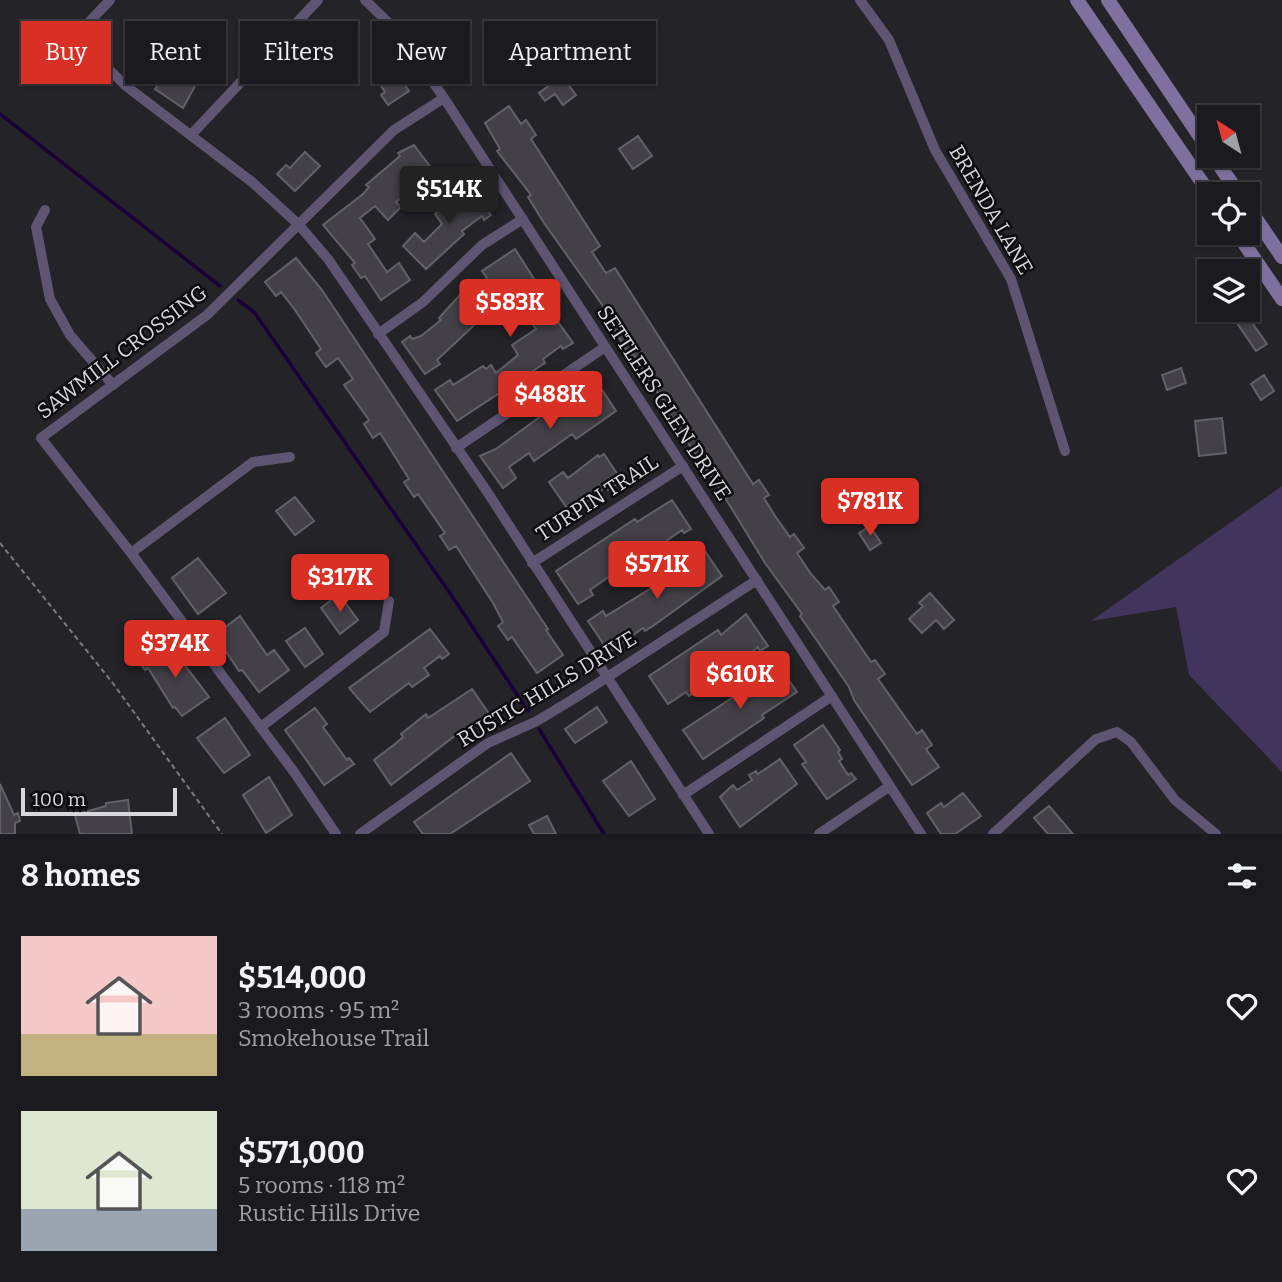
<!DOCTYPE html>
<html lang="en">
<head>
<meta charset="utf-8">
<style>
  body { margin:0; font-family:Bitter,serif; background:#242327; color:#f1f3f6; height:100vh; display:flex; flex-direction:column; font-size:26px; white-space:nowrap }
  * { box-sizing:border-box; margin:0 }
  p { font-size:23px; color:#a0a1a4 }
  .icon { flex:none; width:38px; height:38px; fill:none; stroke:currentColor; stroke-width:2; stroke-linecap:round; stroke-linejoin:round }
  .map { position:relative; height:834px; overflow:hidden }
  .panel { display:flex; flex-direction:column; background:#1b1a1e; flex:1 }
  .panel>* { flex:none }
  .hud { position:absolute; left:21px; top:21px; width:700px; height:63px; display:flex; gap:14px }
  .needle { width:46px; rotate:324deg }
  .controls { position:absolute; left:1197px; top:105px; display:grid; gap:14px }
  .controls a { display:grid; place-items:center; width:63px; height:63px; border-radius:0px; background:#1b1a1e; box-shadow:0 2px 5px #0004,0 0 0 2px #39383c; font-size:35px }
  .scale { position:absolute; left:21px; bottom:18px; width:156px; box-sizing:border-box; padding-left:7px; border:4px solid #d8d7db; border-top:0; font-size:19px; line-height:24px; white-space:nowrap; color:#d8d7db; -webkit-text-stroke:5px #0d0d0f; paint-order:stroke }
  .price { position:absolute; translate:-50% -60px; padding:0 16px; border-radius:7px; background:#d93025; color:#fff; font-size:23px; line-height:46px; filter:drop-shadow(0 2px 4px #0008) }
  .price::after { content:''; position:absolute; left:50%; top:42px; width:21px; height:16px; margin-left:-10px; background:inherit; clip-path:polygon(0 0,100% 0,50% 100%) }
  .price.selected { background:#222; color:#fff }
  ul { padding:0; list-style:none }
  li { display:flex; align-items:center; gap:21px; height:175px; padding:0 21px }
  li span { display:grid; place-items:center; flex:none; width:196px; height:140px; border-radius:0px; color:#555 }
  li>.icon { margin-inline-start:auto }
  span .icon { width:84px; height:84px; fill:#fffc; stroke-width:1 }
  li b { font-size:30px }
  h2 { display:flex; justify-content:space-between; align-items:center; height:84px; padding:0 21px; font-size:30px }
  .pill { padding:0 24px; border-radius:0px; background:#1b1a1e; box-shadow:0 2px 5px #0004,0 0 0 2px #39383c; font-size:24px; line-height:63px }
  .pill.selected { background:#d93025; color:#fff }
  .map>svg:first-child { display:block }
  .green { fill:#42355d }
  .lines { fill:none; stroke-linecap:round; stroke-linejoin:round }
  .stream { stroke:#1a0039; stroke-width:3.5 }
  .building { fill:#434147; stroke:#626167; stroke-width:2 }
  .path { stroke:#7c7b7f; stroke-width:2; stroke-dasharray:5 3.5; stroke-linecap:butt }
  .street { stroke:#5e5573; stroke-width:10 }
  .secondary { stroke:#7f719f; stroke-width:14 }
  .labels { text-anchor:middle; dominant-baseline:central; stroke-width:5; stroke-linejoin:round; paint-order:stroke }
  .street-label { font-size:21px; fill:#d8d7db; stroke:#0d0d0f }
</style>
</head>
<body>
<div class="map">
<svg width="1282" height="834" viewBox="0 0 1282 834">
  <rect width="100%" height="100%" fill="#242328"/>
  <path class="green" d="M1282,486V772L1189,675L1176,607L1091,621Z"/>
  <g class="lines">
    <path class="stream" d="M0,114L220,286
      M238,300L254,312L456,602L528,711
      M539,729L604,834"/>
  </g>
  <path class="building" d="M389,62L409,91L388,105L381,95L385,92L373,74Z
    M167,72L195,86L183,108L155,89Z
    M562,76L576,95L563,105L555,94L545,101L539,93Z
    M509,106L521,124L526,120L536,135L531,139L600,246L592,252L606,273L615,268L753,484L759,480L769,495L764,498L775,516L790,537L794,534L804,548L797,553L811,574L825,590L829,587L839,602L833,606L871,662L875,660L885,674L878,679L917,734L922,730L932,745L926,749L939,767L912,785L854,700L849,687L800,616L802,614L765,563L716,483L667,413L671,411L645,376L647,375L633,354L630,356L625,348L610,322L613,320L544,223L528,197L531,195L497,151L500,149L485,123Z
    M638,136L652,156L633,169L619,149Z
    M414,145L432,169L412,184L414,186L396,202L401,207L388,220L375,206L360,218L375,239L368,244L387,272L399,263L410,280L381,300L365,276L361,278L352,265L355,263L323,225L363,194L369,187L366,185L400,156L398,153Z
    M305,152L320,166L295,191L277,174L286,165L290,168Z
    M469,181L491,215L484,220L482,216L462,231L464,234L426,269L403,246L415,233L424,242L442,224L435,214L457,196L454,191Z
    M515,249L543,293L540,295L544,302L573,343L563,349L561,346L543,359L545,363L457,421L435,390L450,380L453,385L483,366L486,369L491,365L496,373L518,355L512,345L536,329L526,314L515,322L505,308L511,304L496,282L492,285L482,271Z
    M296,258L322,290L548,629L546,630L563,655L537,673L512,637L508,640L498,626L503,622L493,603L456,546L449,550L440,536L445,533L418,494L414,497L404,482L409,479L380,433L373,438L364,424L369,420L344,385L353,379L338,358L326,367L316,353L321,349L295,310L281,292L276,296L265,282Z
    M468,286L488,307L483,311L486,314L437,360L440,364L425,374L402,342L410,336L412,339L421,336L441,320L439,318Z
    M1228,310H1243L1267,344L1256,351Z
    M1181,368L1186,383L1167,390L1162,375Z
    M1264,375L1274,391L1261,400L1251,384Z
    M597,382L616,411L576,439L572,434L534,461L529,453L509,467L516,478L503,488L480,456L496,449L560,402L562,404Z
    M1222,418L1226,453L1199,456L1195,421Z
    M604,454L620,478L614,483L615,485L608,490L606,487L571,514L549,482L563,472L568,478L598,455L599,457Z
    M866,483L882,507L858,523L842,499Z
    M295,497L314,521L295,535L276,511Z
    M672,500L691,529L684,533L682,530L662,544L665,548L650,557L646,551L590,590L593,595L578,604L556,571L635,519L637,522Z
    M870,526L881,543L870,550L859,533Z
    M702,547L722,576L653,626L645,631L643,628L609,652L588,621L603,611L606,616L661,582L688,562L685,558Z
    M198,558L226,593L198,614L172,578Z
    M930,593L954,620L944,629L936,620L922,633L909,619L923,606L919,603Z
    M339,594L358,620L340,634L321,608Z
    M746,614L768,646L760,651L758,647L725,673L722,668L700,683L703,686L689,696L686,692L668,704L649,676L718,630L721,635Z
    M240,616L267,655L274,650L289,670L259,692L242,670L239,671L215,635Z
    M305,628L323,654L305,667L286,641Z
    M430,629L449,654L442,659L440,656L424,668L429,675L412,687L409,683L370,712L349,688Z
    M168,643L209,697L182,716L175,707L173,708L148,668L145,670L140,663Z
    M777,663L797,692L762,715L764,718L703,759L683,730L738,694L735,689Z
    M472,689L490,715L471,728L469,725L391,785L374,760L395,744L403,737L401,734L426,714L428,718Z
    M597,707L607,722L575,743L565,729Z
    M315,708L327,724L323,727L347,760L349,758L354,764L324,785L285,730Z
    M225,718L250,755L224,773L197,738Z
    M823,725L840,750L838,752L842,759L839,761L848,775L851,773L856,779L827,799L802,764L806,762L794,745Z
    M511,753L530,781L450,834H423L414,822Z
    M780,759L797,784L740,827L720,797L733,785L737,790L752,780L749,775L756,771L758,774Z
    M631,761L655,799L629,816L603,781Z
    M269,777L292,815L266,833L243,795Z
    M0,784L14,815L18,813L20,821L15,823V834H0Z
    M963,793L981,816L955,834H941L927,813L941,803L944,807Z
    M128,800L132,834H80L75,815L106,806V803Z
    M1049,806L1073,834H1048L1034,818Z
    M547,816L556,834H534L529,825Z"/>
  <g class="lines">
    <path class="path" d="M0,543L112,682L222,834"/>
    <path class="street" d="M110,0L75,37L126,86L252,182L298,224L328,259L486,490L709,834
      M365,0L399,33L444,98L921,834
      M860,0L889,40L935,150L1011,279L1065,451
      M191,135L318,0
      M45,210L36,227L50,299L70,335L113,385
      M378,334L423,302L482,245L523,219
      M456,448L605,347
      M131,553L253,462L290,457
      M532,563L683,466
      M261,727L384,632L389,601
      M683,795L832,696
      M336,834L294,772L131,553L41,438L207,315L394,130L444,98
      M360,834L488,743L537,721L575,698L757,580
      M819,834L890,786
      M993,834L1096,739L1117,732L1131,742L1175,800L1216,834"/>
    <path class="secondary" d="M1077,0L1210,194
      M1108,0L1209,150
      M1213,156L1239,194
      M1248,207L1282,257
      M1237,233L1282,299"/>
  </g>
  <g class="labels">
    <g class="street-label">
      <text transform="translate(991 210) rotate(60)">BRENDA LANE</text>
      <text transform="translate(122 352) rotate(-37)">SAWMILL CROSSING</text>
      <text transform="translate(664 403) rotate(57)">SETTLERS GLEN DRIVE</text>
      <text transform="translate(597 498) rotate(-33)">TURPIN TRAIL</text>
      <text transform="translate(547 689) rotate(-31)">RUSTIC HILLS DRIVE</text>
    </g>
  </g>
</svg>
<div class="controls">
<a><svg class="needle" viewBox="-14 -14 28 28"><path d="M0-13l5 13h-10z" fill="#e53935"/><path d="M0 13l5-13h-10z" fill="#a0a1a4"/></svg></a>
<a><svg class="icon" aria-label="locate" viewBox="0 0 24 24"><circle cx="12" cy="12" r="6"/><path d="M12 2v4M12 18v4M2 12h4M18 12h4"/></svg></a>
<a><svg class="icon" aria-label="layers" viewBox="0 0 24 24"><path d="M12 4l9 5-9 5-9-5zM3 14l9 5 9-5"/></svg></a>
</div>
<div class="scale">100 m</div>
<b class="price selected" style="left:449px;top:226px">$514K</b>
<b class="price" style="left:510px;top:339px">$583K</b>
<b class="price" style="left:550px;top:431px">$488K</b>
<b class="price" style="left:870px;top:538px">$781K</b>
<b class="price" style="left:657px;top:601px">$571K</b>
<b class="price" style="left:340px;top:614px">$317K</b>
<b class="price" style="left:175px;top:680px">$374K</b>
<b class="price" style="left:740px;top:711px">$610K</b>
<div class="hud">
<a class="pill selected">Buy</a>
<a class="pill">Rent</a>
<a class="pill">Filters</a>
<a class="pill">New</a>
<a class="pill">Apartment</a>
</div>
</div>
<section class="panel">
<h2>8 homes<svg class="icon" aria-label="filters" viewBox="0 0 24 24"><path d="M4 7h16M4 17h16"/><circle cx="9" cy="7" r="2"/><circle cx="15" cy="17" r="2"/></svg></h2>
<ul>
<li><span style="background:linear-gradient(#f6c9c9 70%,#c2b280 0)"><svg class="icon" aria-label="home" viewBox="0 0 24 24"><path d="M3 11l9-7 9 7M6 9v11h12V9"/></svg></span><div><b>$514,000</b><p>3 rooms · 95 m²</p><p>Smokehouse Trail</p></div><svg class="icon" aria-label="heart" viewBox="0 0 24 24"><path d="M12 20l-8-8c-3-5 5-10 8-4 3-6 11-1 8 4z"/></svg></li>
<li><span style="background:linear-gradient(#dfe7d0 70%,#9aa5b1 0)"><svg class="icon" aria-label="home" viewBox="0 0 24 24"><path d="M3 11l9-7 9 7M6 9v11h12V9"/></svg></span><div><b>$571,000</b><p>5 rooms · 118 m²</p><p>Rustic Hills Drive</p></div><svg class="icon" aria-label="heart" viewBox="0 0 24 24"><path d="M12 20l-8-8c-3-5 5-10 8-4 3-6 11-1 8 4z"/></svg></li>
</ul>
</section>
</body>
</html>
